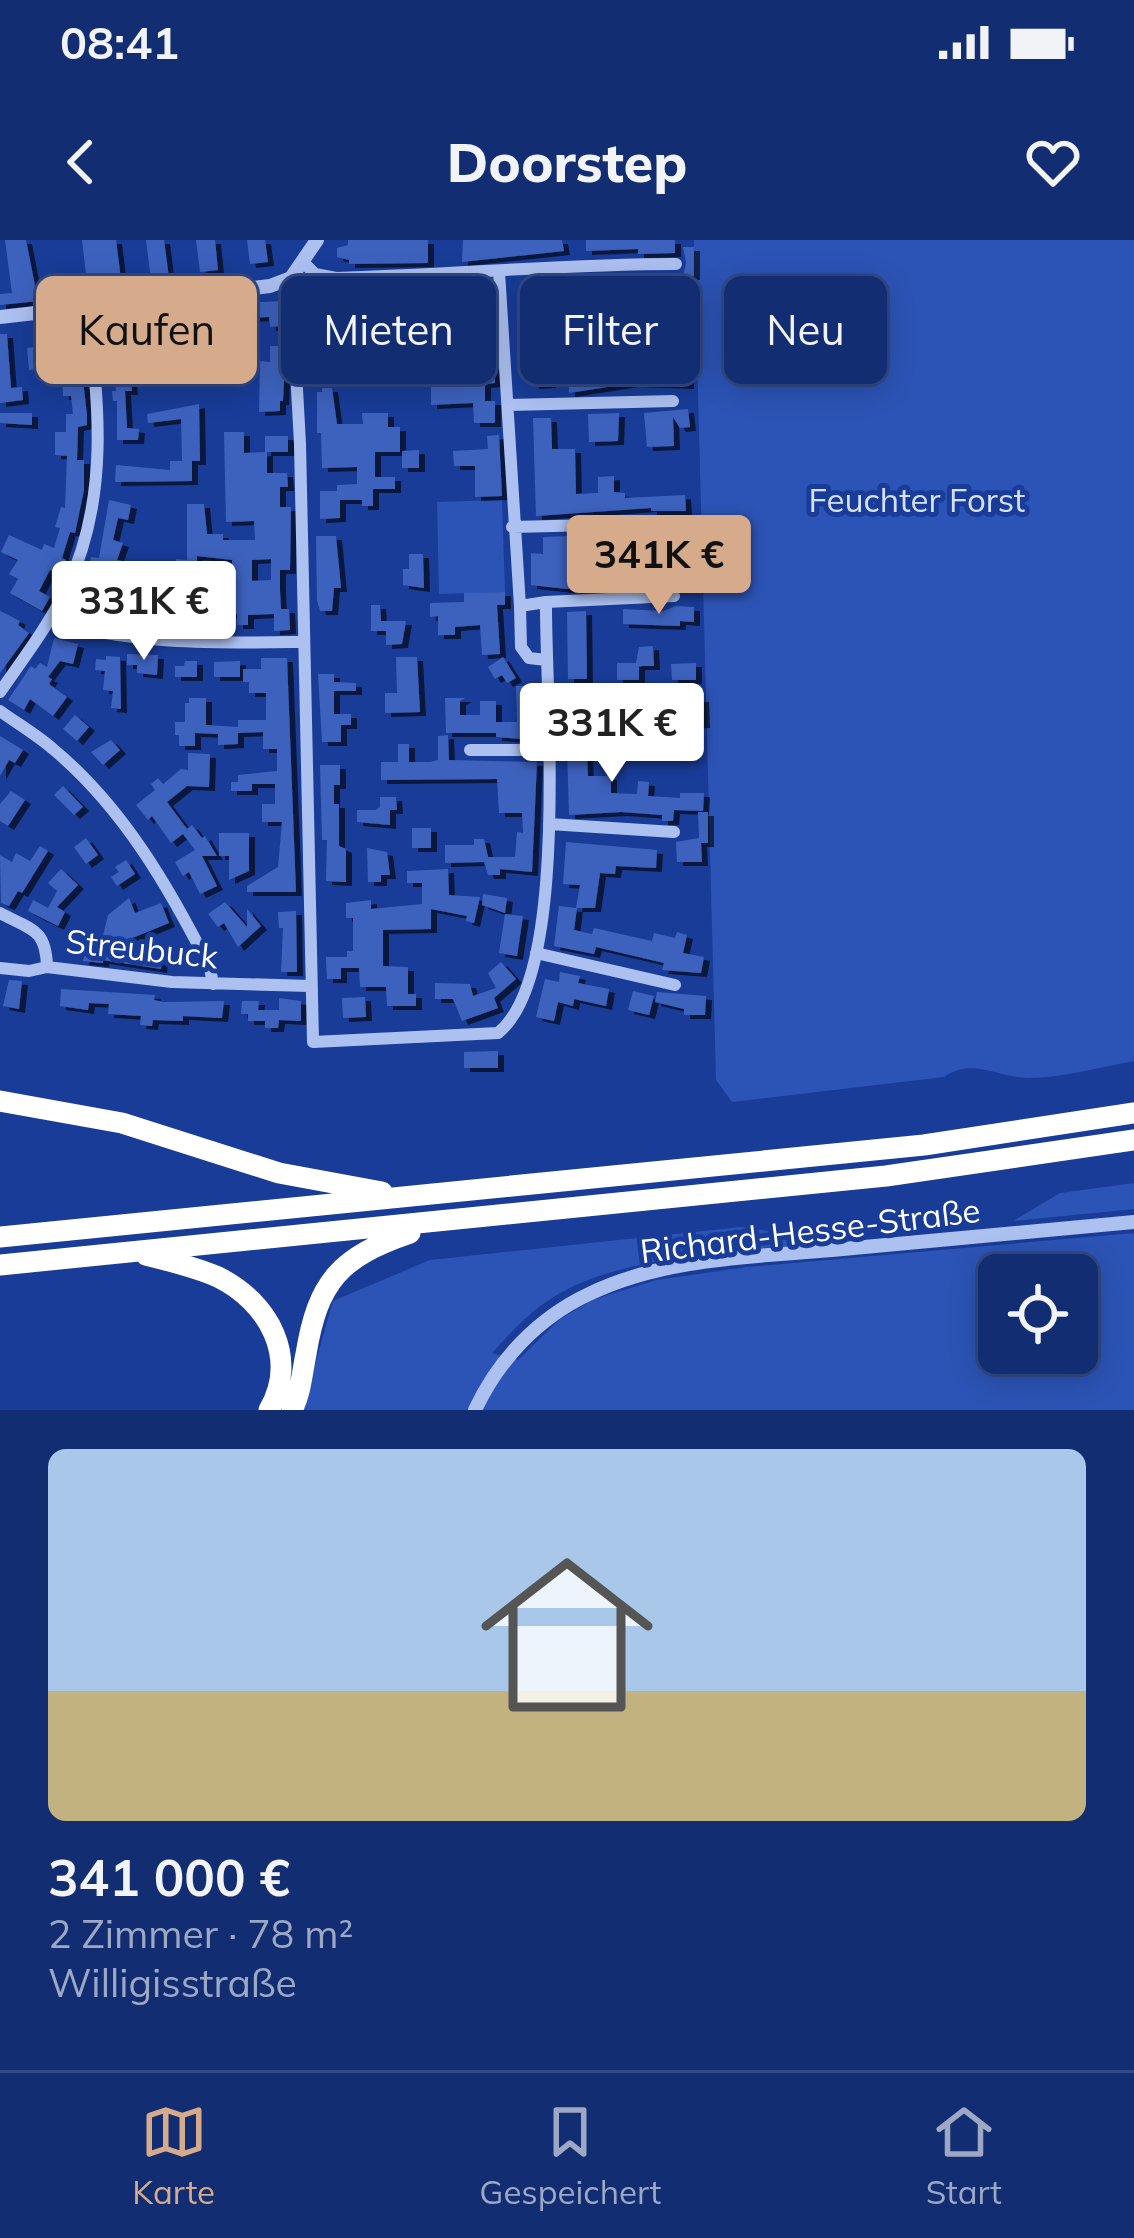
<!DOCTYPE html>
<html lang="de">
<head>
<meta charset="utf-8">
<style>
  body { margin:0; font-family:Mulish,sans-serif; background:#1b3577; color:#f1f3f6; height:100vh; display:flex; flex-direction:column; font-size:45px; white-space:nowrap }
  * { box-sizing:border-box; margin:0 }
  p { font-size:39px; color:#9ca8c4 }
  .icon { flex:none; width:66px; height:66px; fill:none; stroke:currentColor; stroke-width:2; stroke-linecap:round; stroke-linejoin:round }
  .map { position:relative; height:1170px; overflow:hidden }
  .sheet { display:flex; flex-direction:column; background:#122d72; flex:1 }
  .sheet>* { flex:none }
  .guide { position:absolute; left:36px; top:36px; width:1062px; height:108px; display:flex; gap:24px }
  .fabs { position:absolute; left:978px; top:1014px; display:grid; gap:24px }
  .fabs a { display:grid; place-items:center; width:120px; height:120px; border-radius:18px; background:#122d72; box-shadow:0 6px 30px #0003,0 0 0 3px #314984; font-size:60px }
  .price { position:absolute; translate:-50% -102px; padding:0 27px; border-radius:12px; background:#fff; color:#222; font-size:39px; line-height:78px; filter:drop-shadow(0 3px 6px #0008) }
  .price::after { content:''; position:absolute; left:50%; top:72px; width:36px; height:27px; margin-left:-18px; background:inherit; clip-path:polygon(0 0,100% 0,50% 100%) }
  .price.current { background:#d6ab8b; color:#111 }
  ul { padding:0; list-style:none }
  li { display:grid; align-content:center; gap:24px; height:636px; padding:0 48px }
  li span { display:grid; place-items:center; height:372px; border-radius:18px; color:#555 }
  li>.icon { margin-inline-start:auto }
  span .icon { width:216px; height:216px; fill:#fffc; stroke-width:1 }
  li b { font-size:51px }
  .tag { padding:0 42px; border-radius:18px; background:#122d72; box-shadow:0 6px 30px #0003,0 0 0 3px #314984; font-size:42px; line-height:108px }
  .tag.current { background:#d6ab8b; color:#111 }
  .status { display:flex; justify-content:space-between; align-items:center; height:84px; padding:0 60px; background:#122d72; direction:ltr }
  .status svg { height:33px; fill:currentColor }
  header { display:flex; justify-content:space-between; align-items:center; height:156px; padding:0 48px; background:#122d72; font-size:54px; font-weight:800 }
  .menu { display:flex; justify-content:space-around; align-items:center; height:168px; border-top:3px solid #314984; background:#122d72; font-size:33px; color:#9ca8c4 }
  .menu a { display:grid; justify-items:center; gap:6px }
  .menu .current { color:#d6ab8b }
  .map>svg:first-child { display:block }
  .green { fill:#2c54b6; fill-rule:evenodd }
  .building { fill:#3d62be; fill-rule:evenodd; filter:url(#shadow) }
  .lines { fill:none; stroke-linecap:round; stroke-linejoin:round }
  .minor { stroke:#adc1f1; stroke-width:12 }
  .tertiary { stroke:#adc1f1; stroke-width:14 }
  .motorway { stroke:#fff; stroke-width:21 }
  .labels { text-anchor:middle; dominant-baseline:central; stroke-width:10; stroke-linejoin:round; paint-order:stroke }
  .park-label { font-size:33px; fill:#d4e0fc; stroke:#183c98 }
  .street-label { font-size:33px; fill:#fff; stroke:#183c98 }
</style>
</head>
<body>
<div class="status"><b>08:41</b><svg viewBox="0 0 49 12"><path d="M0 12V9h3v3zM5 12V6h3v6zM10 12V3h3v9zM15 12V0h3v12zM26 1h20v11H26zM47 4h2v5h-2z"/></svg></div>
<header><svg class="icon" aria-label="back" viewBox="0 0 24 24"><path d="M15 5l-7 7 7 7"/></svg>Doorstep<svg class="icon" aria-label="heart" viewBox="0 0 24 24"><path d="M12 20l-8-8c-3-5 5-10 8-4 3-6 11-1 8 4z"/></svg></header>
<div class="map">
<svg width="1134" height="1170" viewBox="0 0 1134 1170">
  <defs>
    <filter id="shadow"><feDropShadow dx="6" dy="4" stdDeviation="0" flood-color="#0009"/></filter>
  </defs>
  <rect width="100%" height="100%" fill="#183c98"/>
  <path class="green" d="M694,0H1134V821C1100,827 1062,838 1028,838C996,837 972,817 944,837L732,862L716,840Z
    M502,260L505,352L439,354L437,262Z
    M1134,943V969L1013,981L1060,953Z
    M741,987L836,1001C755,1010 633,1013 562,1052C534,1067 513,1090 492,1113L518,1120L559,1080L592,1060L656,1040L747,1027L1134,993V1170H302L333,1061L430,1020ZM999,1035H1077V1113H999Z"/>
  <path class="building" d="M5,0H26L38,61L0,65V54L12,53Z
    M82,0H116L122,47L88,52Z
    M146,0H164L169,38L151,40Z
    M196,0H215L218,30L200,32Z
    M247,0H265L268,22L250,24Z
    M348,0H428V23L349,24V20L337,17V8L348,5Z
    M463,0H562L564,11L462,22Z
    M586,0H675V13L638,14V9L586,11Z
    M683,7H694V36H683L686,23Z
    M524,39H538L540,68L526,70Z
    M584,43L615,44V59H584Z
    M682,43V56L694,55V67L669,68L670,88L633,86L632,67H638L637,44Z
    M441,44L442,69L481,68V73L491,72L495,143L485,144V161H495V183H474L473,163L431,165V145L470,144L468,109L408,110L407,96L425,95L424,69H400L395,46H407V51L427,50V45Z
    M315,53L368,57L365,92H356V72L332,70L330,92H343V111L414,116L415,142L358,130L357,124H325V130H314V111L319,110V86H313Z
    M281,61L283,86L270,87L269,77L246,78L245,63Z
    M220,68L221,74L240,73L242,118H234L236,132L215,135L204,95L178,98L177,86L137,93L134,75L187,71L189,84L207,82L205,70Z
    M595,78H616V96H595Z
    M117,80L118,91L129,89L130,102L105,108L102,82Z
    M0,94H7L11,148L22,147L23,160L0,163Z
    M78,98L87,175V185L78,187L77,220H84V250L75,293L70,292L62,318L66,320L61,334L50,330L39,351L50,357L42,371L10,353L18,339L9,334L18,320L1,312L9,295L42,310L44,304L54,308L60,288L55,287L61,267L65,268L67,216L55,215V192H66V174H73L71,156H63L61,99Z
    M42,106L44,128L29,130L27,108Z
    M270,106H281V122H285L283,161H280V171L259,172L260,121L270,122Z
    M634,108H644V128L688,129V145L633,143L569,153L567,115L583,114L584,132L625,129V117L634,116Z
    M194,114L197,134L131,141L132,151H125L127,188L139,189L138,200H117V161H113L112,151H116L114,131L141,128L140,122Z
    M548,114L550,144L533,145L530,116Z
    M322,148H332L337,184H363L362,173H388V187H400V212H375V237H395V249H373V266H362V260H340V278L320,279V251H337V245L357,244V227L322,228L321,193H317V152H322Z
    M199,164L200,221H192V241L115,242L116,225L170,230V221H182L181,179L148,183L147,174Z
    M688,169L690,187L680,188L673,177L674,206L647,207L644,173Z
    M0,173H32V185L0,183Z
    M619,173L618,201L589,202L588,174Z
    M533,178H551L552,209H575L576,254L598,253V237L614,236V252L625,253V258L685,255L686,271H651V268L536,276Z
    M224,192H244V213L267,212V233H287L288,247H280V267H291L290,330H280V351L281,369H289L290,390L274,391V374L248,375V385H237V374H230L231,361L209,360L197,363V372H181L176,319L187,320V264H204L207,294H223V300H255L254,281L226,282ZM197,316L232,320V343H206V338L197,337ZM271,319V340L252,341V320Z
    M499,195L502,256L475,257V226H454L453,211L488,209L487,196Z
    M265,196H288V212H265Z
    M419,210V228H402V211Z
    M109,260L131,265L128,280L118,278L113,300L123,303L117,320L128,322L125,339L103,334L95,368L109,373L107,382L68,374L69,370L77,372L91,317L99,318Z
    M688,293L689,311H665L666,346L639,347V328H633L632,313L655,312V294Z
    M316,296H336L341,348H334L332,371H320L317,360Z
    M570,296V299H587V296H623L621,315L602,313V346L567,349L531,345V313L543,314V297Z
    M409,314H423L424,348L403,345V329H409Z
    M145,339L157,340L154,371L126,367L129,340L145,342Z
    M505,352V365H497L500,414L482,415L480,385L455,387V395H438V376L430,377V363L464,362V353Z
    M371,365H380L381,381H406L402,404L386,405V391H371Z
    M676,366L694,367V382L680,381V386L623,384V369L663,371Z
    M0,371L20,381L18,385L29,393L0,433Z
    M586,371L587,439H568L567,372Z
    M54,398L78,404L73,424L60,421L48,437L52,439L49,444L67,457L53,476L30,459L24,470L8,460L31,426L35,429L40,423L47,427Z
    M653,406L654,426H639V440H617V423H636L639,407Z
    M127,414L158,415L157,435L137,433V425H127Z
    M106,416L120,417L121,469L111,468L113,451L103,450L105,431L95,430L96,419L106,420Z
    M396,417H417L420,472L385,473V453H397Z
    M503,417L516,438L507,443L502,435L495,439L488,427Z
    M261,418H287L296,652H247V646L278,627L282,582H262V564H275V544H252V551H231V542H238V535L277,531V509H263V492L238,493V504L218,505V494L195,493V506H179V495H175V482H185V463H189V458H206V485L238,487V480H266V453H249V442H243V429H261Z
    M185,421H197V437H175V426H184Z
    M240,421V437H214V422Z
    M696,423V440H672L671,424Z
    M318,434H334V442L356,443V451H334V474H351V485H341V502H322Z
    M516,446H534L536,500L496,497V493H446L445,458H466L460,461V475H480V461H496V482H517Z
    M703,458L704,484L680,485L679,468H687V459Z
    M617,468L618,472L660,471V488L675,487V506L666,507L660,489L618,490L611,479L585,480V469Z
    M566,472H585L588,536H611V553L637,554L638,541L649,542L648,556L680,558V553H704L703,571L674,570L673,581H662V575L621,572L569,575Z
    M75,475L89,487L77,501L63,489Z
    M448,495L449,520L537,522L532,632L500,629V635H488L484,622L445,623V605H474V599H484L488,617H515L517,592L523,593L522,573H499L497,539L381,540V522H398V504H409V522H430L438,520V496Z
    M0,496L23,510L15,523L9,520L0,536Z
    M111,500L120,510L103,525L91,512Z
    M188,513L210,514L209,547L187,546L167,562L187,589L192,585L202,598L205,596L217,616H202L217,646L200,654L189,632L183,636L175,622L195,610L183,594L171,603L152,576L148,580L136,565L155,550L151,544L158,538L163,544L181,529L188,530Z
    M320,525H340V545H334V564H339V606L346,609V642L326,641L327,600H322Z
    M63,546L83,567L74,575L54,555Z
    M11,551L25,560L8,586L0,581V564Z
    M380,557H396L397,570H390V585L357,582V570H376L380,567Z
    M698,572H708V603H701L702,622H677L676,602L699,598Z
    M412,588H431V608H412Z
    M219,593H249V631L229,640V616H219Z
    M86,598L98,615L86,624L74,607Z
    M566,602L657,610L656,628L616,626L615,634L600,633L595,668H577L574,690L592,694L594,688L652,701L654,693L675,698L677,692L687,695L683,713L704,717L701,733L662,730L664,723L596,707L594,714L554,706L559,666L576,668L580,645L563,644Z
    M40,606L48,611L22,653L18,651L9,666L1,663L0,615L12,622L16,613L30,621Z
    M367,608L387,612L390,635H381V642H368Z
    M126,620L135,634L117,646L111,637L119,632L115,627Z
    M61,629L78,645L57,667L65,672L58,686L28,671L33,660L48,668L57,651L48,643Z
    M448,629L449,655L480,657L474,683L466,681L467,676L431,669V689L383,690V726L408,727V754H416V766H387L386,747H360L359,728H341V739H327L326,717H347V711H353V678H346V663L371,660V669L422,664V643H407V631Z
    M483,654L507,658L505,673L482,665Z
    M129,658L135,673L161,663L169,683L125,701L157,705L156,714H163L161,729L103,720V723L83,721L84,716L69,713L74,690L103,696L108,675Z
    M225,662L247,687V669L261,686L238,707L224,683L218,687L208,674Z
    M296,671L297,732H281L283,688H279L278,672Z
    M505,674L523,676L517,716L499,713Z
    M501,722L516,739L494,758L498,768L462,781L453,759H435V743L470,744L473,756L496,748L488,733Z
    M560,732L580,736L578,743L609,749L606,766L574,759L573,766L558,762L554,781L536,777L545,739L559,742Z
    M9,740L22,741L19,769L3,766Z
    M61,749L155,755L154,760L163,762L224,761L222,778L183,776V781L153,780L152,786L140,785L141,776L108,774L109,764L89,763L88,770L60,766Z
    M633,751L654,756L649,775L628,770Z
    M657,752L706,756L705,775H684V769L655,762Z
    M365,757L366,777L343,778L342,758Z
    M279,758L301,761V781L279,780L278,788H265V781H248V774H241L242,761H259L258,770H279Z
    M498,811V828H464V812Z"/>
  <g class="lines">
    <path class="minor" d="M304,23L315,34L336,38C450,35 562,24 676,24
      M291,38L300,204L313,802L498,793C571,735 545,453 546,362L520,366L499,32
      M509,165L673,161
      M512,287L679,283
      M546,362L674,356
      M520,366L521,407L529,418L546,420
      M49,380C132,405 216,403 302,402
      M0,452C23,419 48,386 66,350C110,258 99,163 87,66
      M548,459L667,457
      M0,471C18,484 37,495 53,509C123,567 170,649 210,728L213,744
      M470,510H549
      M549,584L674,592
      M0,673C31,690 46,688 47,727L172,742L310,746
      M536,713L675,745
      M0,728L29,731L47,727"/>
    <path class="tertiary" d="M0,77L270,46L291,38L317,0
      M475,1170C499,1119 538,1078 589,1054C663,1018 751,1017 832,1010C932,1000 1033,991 1134,982"/>
    <path class="motorway" d="M0,861L122,883L279,933L382,952
      M0,997L924,905L1134,873
      M146,1015C170,1021 195,1027 218,1037C269,1062 299,1118 269,1170
      M0,1025L886,936L1134,900
      M292,1170C301,1153 302,1133 306,1114C318,1041 340,1017 410,993"/>
  </g>
  <g class="labels">
    <g class="park-label">
      <text x="917" y="259">Feuchter Forst</text>
    </g>
    <g class="street-label">
      <text transform="translate(142 708) rotate(6)">Streubuck</text>
      <text transform="translate(810 990) rotate(-7)">Richard-Hesse-Straße</text>
    </g>
  </g>
</svg>
<div class="fabs">
<a><svg class="icon" aria-label="locate" viewBox="0 0 24 24"><circle cx="12" cy="12" r="6"/><path d="M12 2v4M12 18v4M2 12h4M18 12h4"/></svg></a>
</div>
<b class="price current" style="left:659px;top:377px">341K €</b>
<b class="price" style="left:144px;top:423px">331K €</b>
<b class="price" style="left:612px;top:545px">331K €</b>
<div class="guide">
<a class="tag current">Kaufen</a>
<a class="tag">Mieten</a>
<a class="tag">Filter</a>
<a class="tag">Neu</a>
</div>
</div>
<section class="sheet">
<ul>
<li><span style="background:linear-gradient(#a9c7e8 65%,#c2b280 0)"><svg class="icon" aria-label="home" viewBox="0 0 24 24"><path d="M3 11l9-7 9 7M6 9v11h12V9"/></svg></span><div><b>341 000 €</b><p>2 Zimmer · 78 m²</p><p>Willigisstraße</p></div></li>
</ul>
</section>
<nav class="menu">
<a class="current"><svg class="icon" aria-label="map" viewBox="0 0 24 24"><path d="M3 6l6-2 6 2 6-2v14l-6 2-6-2-6 2zM9 4v14M15 6v14"/></svg>Karte</a>
<a><svg class="icon" aria-label="saved" viewBox="0 0 24 24"><path d="M7 4h10v16l-5-4-5 4z"/></svg>Gespeichert</a>
<a><svg class="icon" aria-label="home" viewBox="0 0 24 24"><path d="M3 11l9-7 9 7M6 9v11h12V9"/></svg>Start</a>
</nav>
</body>
</html>
